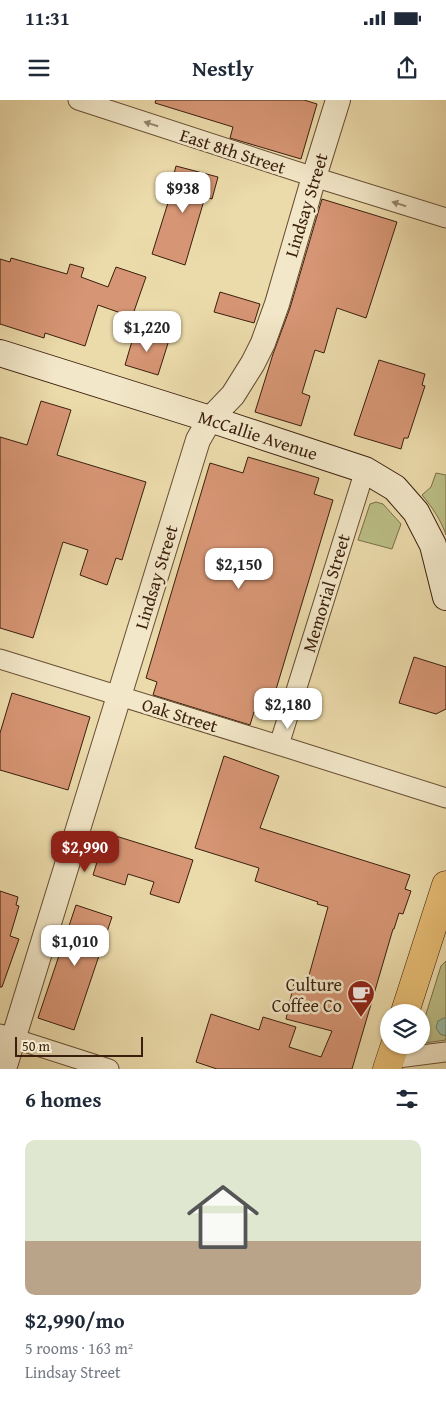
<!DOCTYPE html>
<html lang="en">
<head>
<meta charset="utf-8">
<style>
  body { margin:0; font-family:"Gentium Book Plus",serif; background:#f2f2f3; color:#1f2937; height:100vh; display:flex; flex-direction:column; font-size:19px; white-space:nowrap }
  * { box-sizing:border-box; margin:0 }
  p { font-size:16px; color:#747a83 }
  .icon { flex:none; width:28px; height:28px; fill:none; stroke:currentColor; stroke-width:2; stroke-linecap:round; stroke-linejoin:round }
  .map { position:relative; height:969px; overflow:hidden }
  .panel { display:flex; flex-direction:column; background:#fff; flex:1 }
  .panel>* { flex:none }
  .fabs { position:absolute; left:380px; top:904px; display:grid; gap:10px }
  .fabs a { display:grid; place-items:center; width:50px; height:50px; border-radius:50%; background:#fff; box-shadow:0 1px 4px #0004; font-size:25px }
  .scale { position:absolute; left:15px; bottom:12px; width:128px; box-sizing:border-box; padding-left:5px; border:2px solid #3b1f0d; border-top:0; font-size:14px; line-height:18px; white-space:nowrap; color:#3b1f0d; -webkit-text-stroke:4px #f2e7c8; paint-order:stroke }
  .price { position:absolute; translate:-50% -42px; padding:0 11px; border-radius:10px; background:#fff; color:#222; font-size:16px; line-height:32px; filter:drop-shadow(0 1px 2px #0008) }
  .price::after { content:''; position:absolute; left:50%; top:30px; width:15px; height:11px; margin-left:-8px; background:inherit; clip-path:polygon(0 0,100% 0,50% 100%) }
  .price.current { background:#8f2418; color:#fff }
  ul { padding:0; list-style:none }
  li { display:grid; align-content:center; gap:10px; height:265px; padding:0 25px }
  li span { display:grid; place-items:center; height:155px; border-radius:10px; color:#555 }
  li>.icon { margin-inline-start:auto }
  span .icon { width:90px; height:90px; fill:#fffc; stroke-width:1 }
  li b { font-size:21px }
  h2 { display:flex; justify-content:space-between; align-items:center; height:60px; padding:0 25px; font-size:21px }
  .status { display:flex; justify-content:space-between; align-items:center; height:35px; padding:0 25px; background:#fff; direction:ltr }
  .status svg { height:14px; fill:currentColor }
  header { display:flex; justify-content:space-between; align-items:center; height:65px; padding:0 25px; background:#fff; font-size:22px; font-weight:700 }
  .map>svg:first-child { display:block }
  .green { fill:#bbbe86; stroke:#7b6e4a }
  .water { fill:#99bba3; stroke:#737d67 }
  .building { fill:#d69574; stroke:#3b1f0d }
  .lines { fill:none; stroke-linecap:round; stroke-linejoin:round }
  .minor-casing { stroke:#674e34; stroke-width:21 }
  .tertiary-casing { stroke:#674e34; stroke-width:26 }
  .secondary-casing { stroke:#3b1f0d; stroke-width:28 }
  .primary-casing { stroke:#3b1f0d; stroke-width:29 }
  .minor { stroke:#f2e7c8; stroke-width:19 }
  .tertiary { stroke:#f2e7c8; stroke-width:24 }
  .secondary { stroke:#f2e7c8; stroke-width:26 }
  .primary { stroke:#e6bd75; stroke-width:28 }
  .oneway { fill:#96836a }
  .labels { text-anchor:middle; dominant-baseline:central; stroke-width:5; stroke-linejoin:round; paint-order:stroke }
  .street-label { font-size:18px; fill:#3b1f0d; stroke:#f2e7c8 }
  .poi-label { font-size:18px; fill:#3b1f0d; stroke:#f2e7c8; text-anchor:end }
</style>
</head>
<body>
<div class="status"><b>11:31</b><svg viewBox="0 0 49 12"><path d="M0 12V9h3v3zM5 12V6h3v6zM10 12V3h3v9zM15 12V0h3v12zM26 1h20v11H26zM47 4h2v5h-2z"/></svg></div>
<header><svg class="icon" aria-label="menu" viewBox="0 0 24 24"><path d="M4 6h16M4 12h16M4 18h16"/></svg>Nestly<svg class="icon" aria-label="share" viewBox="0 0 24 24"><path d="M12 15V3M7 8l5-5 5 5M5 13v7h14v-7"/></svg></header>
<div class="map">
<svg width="446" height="969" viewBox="0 0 446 969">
  <rect width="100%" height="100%" fill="#ebdaaa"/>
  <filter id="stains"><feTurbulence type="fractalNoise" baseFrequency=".004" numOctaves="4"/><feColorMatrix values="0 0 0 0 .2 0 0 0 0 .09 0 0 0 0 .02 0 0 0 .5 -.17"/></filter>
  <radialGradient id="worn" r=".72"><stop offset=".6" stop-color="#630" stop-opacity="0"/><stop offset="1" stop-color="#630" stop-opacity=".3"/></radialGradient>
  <path class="green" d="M436,373L446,375V435C441,420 432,407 422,395L431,387Z
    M376,402L383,404L401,424L392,449L358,440L370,404Z
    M446,861V940L425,943L421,939V930L441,866Z"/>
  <path class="water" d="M444,918H446V936L440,934L436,928L438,921Z"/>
  <path class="building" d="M156,0H304L317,4L301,59L230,38L233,27L155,3Z
    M176,66L218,77L212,99L205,97L185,165L152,154L172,90L170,89Z
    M322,99L397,122L366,218L337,208L324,253L315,250L302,293L310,296L301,326L255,312L273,254L290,208Z
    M11,158L67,174L70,164L84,168L81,177L108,187L116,167L146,177L132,217L98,205L85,246L45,233L44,238L0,224V159L10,162Z
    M220,192L260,204L254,223L214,212Z
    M135,231L169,240L158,275L125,265Z
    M379,260L425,274L422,285L425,286L408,338H404L401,349L354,335Z
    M41,301L71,310L57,355L146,382L122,460L116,458L107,485L80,475L88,450L63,442L33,538L0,528V337L27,345Z
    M248,357L319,378L314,394L333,400L268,616L254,612L250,625L153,595L157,582L146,578L210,363L243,373Z
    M414,557L446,567V609L436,614L399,603Z
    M12,593L90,617L68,690L0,670V633Z
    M224,656L279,676L260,728L410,775L405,789L411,791L403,814L399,813L394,829H393L352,969H217L196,962L211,914L259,930L263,917L296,927L289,947L321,957L332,931L286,919L294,883L306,886L328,807L317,804L318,802L255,781L259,768L195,748Z
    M106,733L193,760L179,803L150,794L154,782L128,774L125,785L93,775Z
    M0,791L18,797L16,805L19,806L10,836L19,839L2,887H0Z
    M76,805L112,817L74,930L38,918Z"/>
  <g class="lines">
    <defs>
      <path id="minor" d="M78,0L314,77L446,118
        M0,559L291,649L446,698
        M279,645L365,370
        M0,934L109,969
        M390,959L446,952"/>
      <path id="tertiary" d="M4,969L198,340L210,319L233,295L253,263L263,243L277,204L314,77L338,0"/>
      <path id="secondary" d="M0,253L210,319L365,370L395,388L416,412L433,445L446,497"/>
      <path id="primary" d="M405,912L446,785
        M387,969L395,945"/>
    </defs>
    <use href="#minor" class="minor-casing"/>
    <use href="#tertiary" class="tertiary-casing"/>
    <use href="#secondary" class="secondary-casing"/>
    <use href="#primary" class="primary-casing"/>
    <use href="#minor" class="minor"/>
    <use href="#tertiary" class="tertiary"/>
    <use href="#secondary" class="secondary"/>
    <use href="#primary" class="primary"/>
  </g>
  <defs><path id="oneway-solid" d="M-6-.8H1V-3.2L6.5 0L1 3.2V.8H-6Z" transform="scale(1.25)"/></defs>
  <g class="oneway">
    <use href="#oneway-solid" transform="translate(151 24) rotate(-162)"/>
    <use href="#oneway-solid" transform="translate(399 104) rotate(-162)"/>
  </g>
  <defs>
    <symbol id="cafe-pin" viewBox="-11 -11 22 30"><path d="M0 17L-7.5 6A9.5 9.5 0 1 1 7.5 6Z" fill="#8f2418" stroke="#f2e7c8"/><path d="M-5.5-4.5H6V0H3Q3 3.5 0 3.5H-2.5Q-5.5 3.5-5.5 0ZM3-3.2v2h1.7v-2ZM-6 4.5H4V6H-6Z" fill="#fff"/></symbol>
  </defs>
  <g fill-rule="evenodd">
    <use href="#cafe-pin" x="345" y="878" width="32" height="43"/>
  </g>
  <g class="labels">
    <g class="street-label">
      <text transform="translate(233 51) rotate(18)">East 8th Street</text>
      <text transform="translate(306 105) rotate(-73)">Lindsay Street</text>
      <text transform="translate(258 335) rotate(18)">McCallie Avenue</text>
      <text transform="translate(156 477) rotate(-73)">Lindsay Street</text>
      <text transform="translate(326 493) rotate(-73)">Memorial Street</text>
      <text transform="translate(180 615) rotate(17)">Oak Street</text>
    </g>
    <g class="poi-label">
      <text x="342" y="884">Culture<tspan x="342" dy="21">Coffee Co</tspan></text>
    </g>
  </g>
  <rect width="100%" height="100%" filter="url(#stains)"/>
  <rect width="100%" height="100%" fill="url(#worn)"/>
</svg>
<div class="fabs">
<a><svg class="icon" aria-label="layers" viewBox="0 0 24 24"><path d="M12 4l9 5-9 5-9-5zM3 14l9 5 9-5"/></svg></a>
</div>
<div class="scale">50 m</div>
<b class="price" style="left:183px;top:114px">$938</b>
<b class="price" style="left:147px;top:253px">$1,220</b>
<b class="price" style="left:239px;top:490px">$2,150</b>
<b class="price" style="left:288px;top:630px">$2,180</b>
<b class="price current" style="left:85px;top:773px">$2,990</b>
<b class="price" style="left:75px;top:867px">$1,010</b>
</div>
<section class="panel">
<h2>6 homes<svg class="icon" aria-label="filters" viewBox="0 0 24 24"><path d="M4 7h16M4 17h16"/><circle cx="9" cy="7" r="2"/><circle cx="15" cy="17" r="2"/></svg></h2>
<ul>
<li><span style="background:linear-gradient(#dfe7d0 65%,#b9a48a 0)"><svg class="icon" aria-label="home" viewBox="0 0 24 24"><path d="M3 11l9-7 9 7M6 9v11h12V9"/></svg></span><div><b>$2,990/mo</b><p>5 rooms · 163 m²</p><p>Lindsay Street</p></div></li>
</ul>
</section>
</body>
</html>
